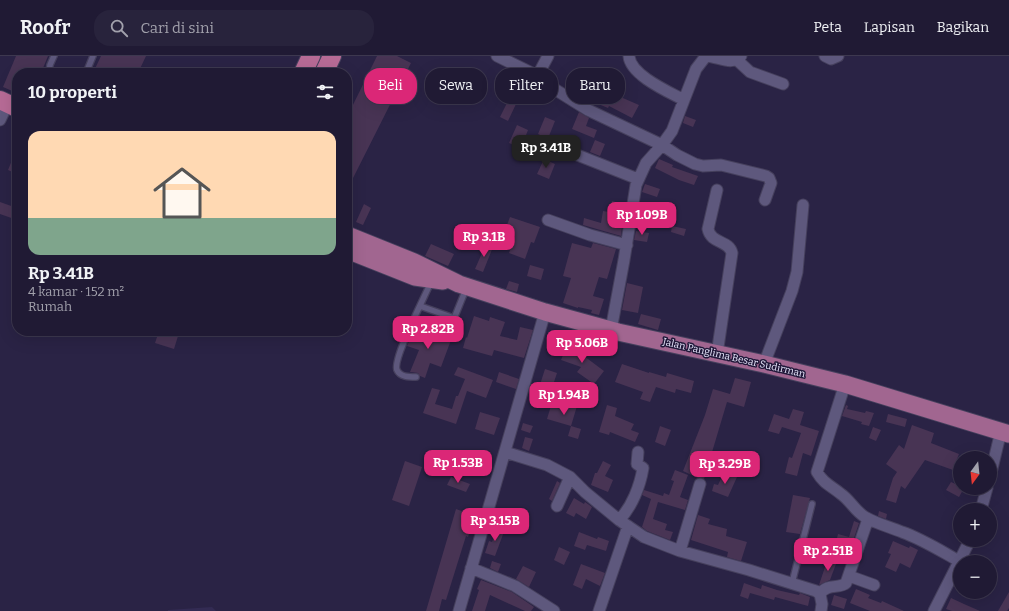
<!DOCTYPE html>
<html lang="id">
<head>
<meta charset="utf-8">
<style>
  body { margin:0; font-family:Bitter,serif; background:#28233c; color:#f1f3f6; height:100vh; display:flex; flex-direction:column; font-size:15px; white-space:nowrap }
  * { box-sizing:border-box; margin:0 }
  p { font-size:13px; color:#a2a1ac }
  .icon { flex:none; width:22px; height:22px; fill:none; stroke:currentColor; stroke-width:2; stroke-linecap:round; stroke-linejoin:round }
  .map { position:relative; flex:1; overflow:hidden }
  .details { position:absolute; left:12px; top:12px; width:340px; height:268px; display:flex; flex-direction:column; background:#201a34; border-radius:16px; box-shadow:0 4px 16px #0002,0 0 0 1px #3d384f }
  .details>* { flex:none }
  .hud { position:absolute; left:364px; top:12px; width:380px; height:36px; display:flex; gap:8px }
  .needle { width:26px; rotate:195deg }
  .fabs { position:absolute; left:953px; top:395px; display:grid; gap:8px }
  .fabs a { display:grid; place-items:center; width:44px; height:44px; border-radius:50%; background:#201a34; box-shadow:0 4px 16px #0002,0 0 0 1px #3d384f; font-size:20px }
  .price { position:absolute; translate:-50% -34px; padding:0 9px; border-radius:8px; background:#db2777; color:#fff; font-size:13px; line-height:26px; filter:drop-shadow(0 1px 2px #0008) }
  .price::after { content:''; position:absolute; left:50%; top:24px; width:12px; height:9px; margin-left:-6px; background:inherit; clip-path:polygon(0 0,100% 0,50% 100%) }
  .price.current { background:#222; color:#fff }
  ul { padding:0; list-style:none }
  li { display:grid; align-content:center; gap:8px; height:212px; padding:0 16px }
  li+li { border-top:1px solid #3d384f }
  li span { display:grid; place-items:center; height:124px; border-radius:12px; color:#555 }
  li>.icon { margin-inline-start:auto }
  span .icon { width:72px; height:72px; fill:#fffc; stroke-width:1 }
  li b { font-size:17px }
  h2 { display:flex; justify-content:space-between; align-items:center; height:48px; padding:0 16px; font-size:17px }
  .pill { padding:0 14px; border-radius:16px; background:#201a34; box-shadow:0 4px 16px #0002,0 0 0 1px #3d384f; font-size:14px; line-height:36px }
  .pill.current { background:#db2777; color:#fff }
  header { display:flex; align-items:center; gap:24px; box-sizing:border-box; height:56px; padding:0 20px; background:#201a34; border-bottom:1px solid #3d384f }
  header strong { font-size:19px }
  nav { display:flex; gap:22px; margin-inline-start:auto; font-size:14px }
  .search { width:280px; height:36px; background:#28233c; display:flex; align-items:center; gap:10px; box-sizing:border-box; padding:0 14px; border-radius:16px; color:#a2a1ac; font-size:15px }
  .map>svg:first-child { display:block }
  .built { fill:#332b53 }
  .building { fill:#483454 }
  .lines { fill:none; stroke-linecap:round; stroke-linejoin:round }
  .service-casing { stroke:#46405d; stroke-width:8 }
  .minor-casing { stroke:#46405d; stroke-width:13 }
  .primary-casing { stroke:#46405d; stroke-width:19 }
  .trunk-casing { stroke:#46405d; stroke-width:20 }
  .service { stroke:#5e587d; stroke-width:5.5 }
  .minor { stroke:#5e587d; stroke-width:11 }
  .primary { stroke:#a16690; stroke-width:17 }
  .trunk { stroke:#b76b96; stroke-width:18 }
  .labels { text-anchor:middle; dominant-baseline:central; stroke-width:3; stroke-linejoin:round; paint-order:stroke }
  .street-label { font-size:10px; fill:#e9e7fd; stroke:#21193a }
</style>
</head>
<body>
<header>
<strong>Roofr</strong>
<div class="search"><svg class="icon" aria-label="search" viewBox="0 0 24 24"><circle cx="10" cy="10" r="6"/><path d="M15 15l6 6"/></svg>Cari di sini</div>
<nav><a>Peta</a><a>Lapisan</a><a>Bagikan</a></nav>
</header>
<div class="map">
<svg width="1009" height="555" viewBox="0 0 1009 555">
  <rect width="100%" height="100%" fill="#2a2345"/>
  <path class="built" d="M212,551L216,555H168V554Z"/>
  <path class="building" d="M16,0H48L41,17H17V37L3,31Z
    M101,0H146L138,17H93Z
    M377,0H397L411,7L347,134V61Z
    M522,24L530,29L522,45L513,40Z
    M602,33L639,49L632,62L609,50L608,52L596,47Z
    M508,45L516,48L508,65L500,61Z
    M579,56L589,62L586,70L597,74L594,82L572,73Z
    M685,60L696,64L693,71L683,67Z
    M545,61L555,65L549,80L544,81L538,78Z
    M517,69L528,74L521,92L509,87Z
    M595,84L605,88L600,100L590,96Z
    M17,92V118L8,114Z
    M544,103L555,108L549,123L537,118Z
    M659,103L673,109L672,111L698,120L694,129L679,124L655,112Z
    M645,128L660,133L657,141L642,136Z
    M612,145L626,149L623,157L617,155L614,170L622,171L621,180L583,169L584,162L601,167L603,155L609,156Z
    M0,146L17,152V164L0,158Z
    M364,148L371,152L363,169L356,166Z
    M510,161L540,171L534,187L531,186L525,203L509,197L515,180L504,177Z
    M672,170L686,173L684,180L671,176Z
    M636,175L649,177L647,186L634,184Z
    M572,187L591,192L593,187L616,193L607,223L599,221L593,240L604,243L599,259L591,257L592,254L578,251V252L563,247L571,222L563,220Z
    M431,188L454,198L448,210L425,200Z
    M486,188L493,191L483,216L475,213Z
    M530,209L544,213L541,224L527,220Z
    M509,225L519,228L517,236L506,233Z
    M627,227L643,231L638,257L622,254Z
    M641,258L661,263L658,274L638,268Z
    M474,260L489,265L490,261L505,266L500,280L517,284L520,271L533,274L524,302L494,294L492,300L463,292L466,281L467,282Z
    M415,270L451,284L441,311L430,307L425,322L420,320L418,317L410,316L419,294L407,290Z
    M159,275L178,280L174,293L155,287Z
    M567,289L581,294L580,297L604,315L594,328L577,316L581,311L561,304Z
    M622,308L649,317V316L666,321L667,317L694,325L691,337L676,333L675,337L656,331L650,346L640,343L643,336L615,326Z
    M458,311L493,324L486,342L467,335L456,368L423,357L432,332L440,334L435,348L452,353L456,340H458L465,323L454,319Z
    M545,313L557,317L552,332L556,334L551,350L535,344Z
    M499,316L519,323L516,333L496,326Z
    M735,322L751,326L744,351L727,346L704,423L698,422L683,415L705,359L713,333L730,338Z
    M553,343L577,350L571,370L581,373L578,383L568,380L571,370L547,363Z
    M607,349L617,352L615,360L634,368L631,374L639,377L635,386L610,376L609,379L599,376Z
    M846,349L848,350L847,353L865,357L866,355L874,357L869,370L861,368L862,366L842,360Z
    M793,353L804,356L800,369L819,375L811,400L803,397L797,420L785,417L789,401L792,402L801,377L782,371L779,378L768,375L774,358L789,363Z
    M480,356L500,362L494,379L475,373Z
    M888,358L907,363L905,371L886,366Z
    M523,367L533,370L530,377L521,374Z
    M912,369L934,377L931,387L959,398L953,414L925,404L905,433L901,430L896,447L886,444L893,422L897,416L886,408L899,389L904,393Z
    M660,370L671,374L665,390L655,386Z
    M873,371L881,374L876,385L869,382Z
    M525,381L533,383L529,395L522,392Z
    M405,405L422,411L409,450L392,444Z
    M603,405L611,409L605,420L613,424L608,436L591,429L595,417H597Z
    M675,414L688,419L680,441L688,444L685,454L658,446L653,463L667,468L665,474L673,476L670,484L647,475L642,471L651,443L642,439L644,434L663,440L664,437L669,439L674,425L671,424Z
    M724,416L737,421L728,441L712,435L714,428L718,429Z
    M451,421L470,428L466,436L447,429Z
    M557,425L560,427L552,445L549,443Z
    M951,426L960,430V432H964L959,441L946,434Z
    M793,439L810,442L800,478L786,476Z
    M574,442L584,448L585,446L592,451L586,463L576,457L574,461L566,457Z
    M456,453L475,460L468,481L466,480L446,544L442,543L439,555H426Z
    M879,455L887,458L886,463L878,460Z
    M698,459L710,463L708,468L727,473L726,480L747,486L741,505L727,501L728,496L691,484Z
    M854,465L859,467L846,506L842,505L847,489L836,486L838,478L849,481Z
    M498,470L505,473L495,500L485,497L489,485L492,486Z
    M579,476L597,483L598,481L609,485L606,495L587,489L585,494L574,490Z
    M893,485L909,492L910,490L918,494L910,512L900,507L896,516L885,511L891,498L888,497Z
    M559,491L570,496L564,509L554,504Z
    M492,505L501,508L498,516L490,512Z
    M827,505L836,508L830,524L819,529Z
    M581,508L605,517L600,530L586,523L582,533L573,529Z
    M523,510L536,516L529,531L516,523Z
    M481,524L512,536L534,551L531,555H525L490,539L485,555H472L479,534L477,533Z
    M744,527L761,533L762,529L777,534L799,539L800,537L810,541L808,550L775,541L774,544L750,537L748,543L740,540Z
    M856,533L870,539L868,542L881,547L882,545L904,555H870L850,547Z
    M1009,536V552L1007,555H998Z
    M834,539L847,543L844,553L831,549Z
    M951,542L964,548L980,555H952L946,553Z"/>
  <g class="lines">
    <defs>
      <path id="service" d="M49,17L50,9L54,0
        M86,17L93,0
        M420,250L454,262
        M451,270L466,233
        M416,321C409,321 400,321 397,314C392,304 425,240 431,226
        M792,527L812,448"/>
      <path id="minor" d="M497,0L538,20
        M548,0L539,17L538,20L540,24L588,54L662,89L677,99L695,108L703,110L721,109L766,120L769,122L771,127L765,144
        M629,0C630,19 669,36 684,44
        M825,0L831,3L838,0
        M737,4L750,16L783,28
        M0,64L8,47
        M547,87L638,123
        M717,134L708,173C711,188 729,184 732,197L717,298
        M631,158L668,165
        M548,164L590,179L627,189
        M611,274L624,204L636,129L646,107L662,89L672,75L696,13L706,0C720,1 731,10 741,0
        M764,308L792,235L797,216L803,149
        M845,328L817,416C824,428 830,429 841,438C850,444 855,455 865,461C877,468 890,471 902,476C922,483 941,495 959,505
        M505,396L547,409L570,421L585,436L619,464L644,481L680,495L749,514L816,535L820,538L822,548L821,555
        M990,421L1001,375
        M557,450L570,421
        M981,454L987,432
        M619,464C632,451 640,430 643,412L637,408L638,396
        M680,495L700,428
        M471,512L515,530L554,555
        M849,520L874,529
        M820,538C827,527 840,533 846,527L868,463
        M459,555L545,256
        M599,555L628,470
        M934,555L970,484"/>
      <path id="primary" d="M347,179L414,206L459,228L545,256L618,276L764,308L845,328L1009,378
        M347,194L415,221L443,225"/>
      <path id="trunk" d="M303,17L311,0
        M324,17L332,0
        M0,44L17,52"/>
    </defs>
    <use href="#service" class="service-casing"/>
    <use href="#minor" class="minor-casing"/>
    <use href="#primary" class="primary-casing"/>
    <use href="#trunk" class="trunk-casing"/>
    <use href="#service" class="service"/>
    <use href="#minor" class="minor"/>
    <use href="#primary" class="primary"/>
    <use href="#trunk" class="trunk"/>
  </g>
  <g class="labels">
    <g class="street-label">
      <text transform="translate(734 302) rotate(13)">Jalan Panglima Besar Sudirman</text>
    </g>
  </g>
</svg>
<div class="fabs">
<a><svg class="needle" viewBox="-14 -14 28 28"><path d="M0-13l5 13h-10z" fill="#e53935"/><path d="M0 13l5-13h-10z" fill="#a2a1ac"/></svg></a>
<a>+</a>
<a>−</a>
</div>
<b class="price current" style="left:546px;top:113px">Rp 3.41B</b>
<b class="price" style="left:642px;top:180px">Rp 1.09B</b>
<b class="price" style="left:484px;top:202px">Rp 3.1B</b>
<b class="price" style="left:428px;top:294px">Rp 2.82B</b>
<b class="price" style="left:582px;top:308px">Rp 5.06B</b>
<b class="price" style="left:564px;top:360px">Rp 1.94B</b>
<b class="price" style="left:458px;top:428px">Rp 1.53B</b>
<b class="price" style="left:725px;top:429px">Rp 3.29B</b>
<b class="price" style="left:495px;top:486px">Rp 3.15B</b>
<b class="price" style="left:828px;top:516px">Rp 2.51B</b>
<div class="hud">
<a class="pill current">Beli</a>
<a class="pill">Sewa</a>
<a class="pill">Filter</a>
<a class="pill">Baru</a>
</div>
<section class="details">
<h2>10 properti<svg class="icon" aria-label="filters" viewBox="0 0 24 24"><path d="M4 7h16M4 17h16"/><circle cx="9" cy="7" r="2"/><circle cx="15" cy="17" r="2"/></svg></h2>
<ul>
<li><span style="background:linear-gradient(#ffd9b3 70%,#7fa58c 0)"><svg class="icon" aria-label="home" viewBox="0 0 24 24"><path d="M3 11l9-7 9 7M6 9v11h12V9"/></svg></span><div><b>Rp 3.41B</b><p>4 kamar · 152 m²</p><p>Rumah</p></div></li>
</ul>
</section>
</div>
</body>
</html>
